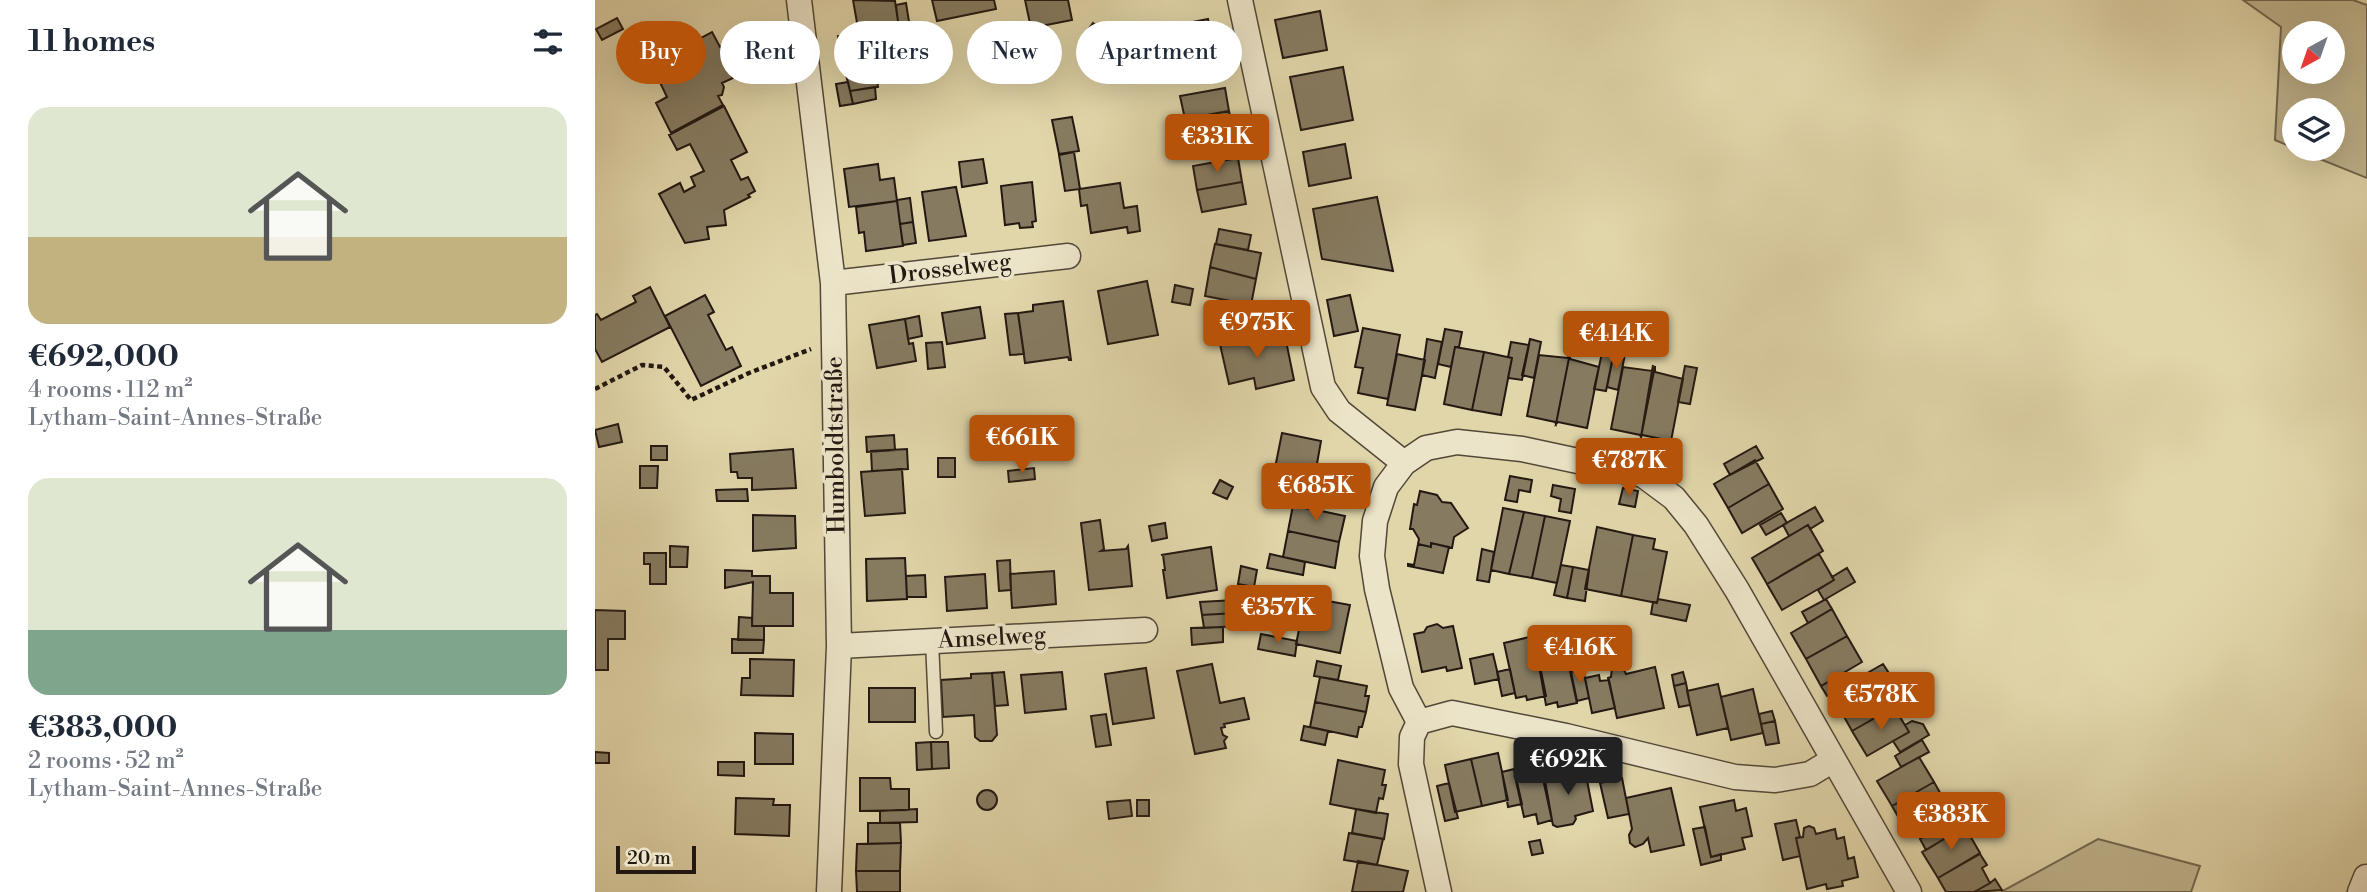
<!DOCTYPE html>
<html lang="en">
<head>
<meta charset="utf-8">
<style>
  body { margin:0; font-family:"Libre Bodoni",serif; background:#f6f6f7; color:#1f2937; height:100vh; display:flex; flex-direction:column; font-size:26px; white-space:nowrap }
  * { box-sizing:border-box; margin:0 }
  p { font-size:23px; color:#747a83 }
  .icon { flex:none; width:38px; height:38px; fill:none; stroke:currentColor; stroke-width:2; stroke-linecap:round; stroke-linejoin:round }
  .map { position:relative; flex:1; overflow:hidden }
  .side { display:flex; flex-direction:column; background:#fff; width:595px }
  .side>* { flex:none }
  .guide { position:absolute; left:21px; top:21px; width:665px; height:63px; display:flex; gap:14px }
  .needle { width:46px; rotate:220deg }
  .tools { position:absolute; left:1687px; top:21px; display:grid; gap:14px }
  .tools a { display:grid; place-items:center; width:63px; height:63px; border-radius:50%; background:#fff; box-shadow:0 7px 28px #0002; font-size:35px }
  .scale { position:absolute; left:21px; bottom:18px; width:80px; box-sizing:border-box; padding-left:7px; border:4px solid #231912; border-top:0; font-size:19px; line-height:24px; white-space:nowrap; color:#231912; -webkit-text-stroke:5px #ece4c8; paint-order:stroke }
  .price { position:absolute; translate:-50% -60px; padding:0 16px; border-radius:7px; background:#b45309; color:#fff; font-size:23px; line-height:46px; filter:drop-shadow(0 2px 4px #0008) }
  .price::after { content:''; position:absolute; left:50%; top:42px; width:21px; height:16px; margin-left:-10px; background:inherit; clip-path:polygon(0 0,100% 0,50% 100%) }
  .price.on { background:#222; color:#fff }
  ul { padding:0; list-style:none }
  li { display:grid; align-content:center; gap:14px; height:371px; padding:0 28px }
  li span { display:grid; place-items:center; height:217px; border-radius:21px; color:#555 }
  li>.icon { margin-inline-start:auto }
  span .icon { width:126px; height:126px; fill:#fffc; stroke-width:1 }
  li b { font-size:30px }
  h2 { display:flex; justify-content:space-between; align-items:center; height:84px; padding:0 28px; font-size:30px }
  .pill { padding:0 24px; border-radius:32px; background:#fff; box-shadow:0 7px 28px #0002; font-size:24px; line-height:63px }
  .pill.on { background:#b45309; color:#fff }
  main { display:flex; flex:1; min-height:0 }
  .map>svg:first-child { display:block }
  .green { fill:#c1b690; stroke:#726851; stroke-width:2; fill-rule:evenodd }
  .building { fill:#867b61; stroke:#231912; stroke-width:2 }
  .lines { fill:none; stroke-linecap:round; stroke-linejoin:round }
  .lane-casing { stroke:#524838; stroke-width:15 }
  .street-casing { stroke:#524838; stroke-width:27 }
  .path { stroke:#231912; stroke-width:4.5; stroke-dasharray:5 3.5; stroke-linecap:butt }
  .lane { stroke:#ece4c8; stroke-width:12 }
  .street { stroke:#ece4c8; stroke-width:24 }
  .labels { text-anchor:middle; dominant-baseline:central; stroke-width:7; stroke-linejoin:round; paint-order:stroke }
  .street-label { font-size:24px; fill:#231912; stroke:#ece4c8 }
</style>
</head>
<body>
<main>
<section class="side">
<h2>11 homes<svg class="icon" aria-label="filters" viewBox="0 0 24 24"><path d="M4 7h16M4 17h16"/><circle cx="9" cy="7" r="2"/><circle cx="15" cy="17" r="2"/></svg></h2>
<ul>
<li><span style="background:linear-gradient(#dfe7d0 60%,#c2b280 0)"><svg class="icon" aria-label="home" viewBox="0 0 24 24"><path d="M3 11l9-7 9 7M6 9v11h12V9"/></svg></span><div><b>€692,000</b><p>4 rooms · 112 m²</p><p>Lytham-Saint-Annes-Straße</p></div></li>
<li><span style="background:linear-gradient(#dfe7d0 70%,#7fa58c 0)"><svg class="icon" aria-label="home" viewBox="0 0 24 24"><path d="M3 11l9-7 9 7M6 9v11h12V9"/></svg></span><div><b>€383,000</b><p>2 rooms · 52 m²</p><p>Lytham-Saint-Annes-Straße</p></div></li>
</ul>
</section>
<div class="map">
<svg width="1772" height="892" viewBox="0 0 1772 892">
  <rect width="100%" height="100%" fill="#e1d6aa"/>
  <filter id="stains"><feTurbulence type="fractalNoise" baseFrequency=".00286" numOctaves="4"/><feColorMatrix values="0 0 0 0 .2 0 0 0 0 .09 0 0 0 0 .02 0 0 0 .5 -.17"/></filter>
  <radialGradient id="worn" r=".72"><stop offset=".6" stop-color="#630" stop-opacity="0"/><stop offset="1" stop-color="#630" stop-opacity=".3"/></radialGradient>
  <path class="green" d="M1648,0H1758L1772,5V178L1700,149H1738V110H1699V148L1680,140L1686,27ZM1699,33H1738V72H1699Z
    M1503,839L1605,866L1596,892H1406Z"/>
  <path class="building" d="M258,0L300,1L304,28L264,34Z
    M337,0H399L401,9L342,21Z
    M430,0H473L477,20L436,28Z
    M311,3L315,28L304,30L301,5Z
    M725,11L732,50L688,58L680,20Z
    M22,18L28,29L7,40L1,29Z
    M613,19L622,65L572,74L563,29Z
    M498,23L513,34L505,44L491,33Z
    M117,32L125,47L131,44L143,67L135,72L138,78L127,83L129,87L127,95L123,96L128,105L76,133L61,103L72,97L59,70L74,61L72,56Z
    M263,33L270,63L247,67L243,36Z
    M442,33L447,57L422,63L417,39Z
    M279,60L283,87L255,91L249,67Z
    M748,67L758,120L706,130L695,77Z
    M253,82L258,104L245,106L241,84Z
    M280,87L281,99L258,104L255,91Z
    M630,88L634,111L590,119L585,96Z
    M129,106L152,152L136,160L146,180L153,177L160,191L153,195L155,197L129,210L131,225L112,227L114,239L90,243L64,194L85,183L89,192L100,186L96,177L109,171L95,144L82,150L74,135Z
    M634,111L639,134L594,142L590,119Z
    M477,117L484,151L464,154L457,120Z
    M750,144L756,178L714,186L708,152Z
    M479,152L485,189L470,191L464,155Z
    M643,158L647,182L602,190L598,166Z
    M388,159L392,183L367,187L364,162Z
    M283,164L285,180L299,178L302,201L254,207L249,169Z
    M437,182L441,221L437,222L438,227L425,228L424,223L410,225L406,186Z
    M647,182L651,204L607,212L602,190Z
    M525,183L529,208L542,206L545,231L533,233L532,227L496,233L492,205L486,206L484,189Z
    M361,187L371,236L334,241L327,192Z
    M782,197L798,271L727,259L718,209Z
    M315,198L318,222L305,224L302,200Z
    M302,201L308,246L271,251L269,232L264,233L261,207Z
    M318,222L321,243L308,245L305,224Z
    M624,229L656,235L653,250L621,244Z
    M620,244L666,253L661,279L615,267Z
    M615,267L661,279L656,305L610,296Z
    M552,281L563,335L513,344L503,291Z
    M580,285L598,289L595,305L577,302Z
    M55,287L75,327L7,362L0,349V315L2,314L6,320L41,302L38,296Z
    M110,295L119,312L113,315L131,350L137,347L146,366L106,386L70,316Z
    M755,295L763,331L739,336L732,300Z
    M468,301L476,360H474L473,357L430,363L423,313L438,311V305Z
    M385,307L390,338L352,344L347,313Z
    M423,313L429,354L415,355L410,314Z
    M324,316L327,336L313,339L310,319Z
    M310,319L314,344L318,343L321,361L282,368L274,325Z
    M768,328L805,335L793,399L763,393L768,368L760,367Z
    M850,329L867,332L864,347H860L856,367L843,364Z
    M657,332L659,342L690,336L699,380L661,389L659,378L634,384L624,340Z
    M832,339L847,342L840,378L827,375Z
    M935,339L946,342L939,378L927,375Z
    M347,342L350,367L333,369L331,343Z
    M916,342L934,345L927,380L913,378L917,358L913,357Z
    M860,347L889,352L877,410L849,404Z
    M889,352L917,358L906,415L877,410Z
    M1019,352L1030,354L1023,390L1012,387Z
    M974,353H975L961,424L960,422L932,416L944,355L973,358Z
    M975,353V359L1004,367L992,428L963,422L961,424Z
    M1007,353L1018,356L1011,391L999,389Z
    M802,354L830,360L820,410L792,405Z
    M1058,365L1046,437L1045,435L1016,429L1028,367L1057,371Z
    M1060,366V372L1088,379L1076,441L1047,435L1046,437Z
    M1090,366L1102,368L1095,404L1083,402Z
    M446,420V432L427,433L426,421Z
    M23,424L27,442L4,447L0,430Z
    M687,433L726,441L719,481L679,473Z
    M299,435L300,450L272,452L271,437Z
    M56,446H72V460H56Z
    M1161,446L1168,458L1135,475L1129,464Z
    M198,449L201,488L157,490V478H143L142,472H136L135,454Z
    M312,449L313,469L277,471L276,451Z
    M343,458H360V477H343Z
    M1160,460L1174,484L1133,508L1119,484Z
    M45,466H63L62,488H45Z
    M439,468L440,479L414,482L413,471Z
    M307,469L310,513L270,516L266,472Z
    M720,475L748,481L744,500L709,493L712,479L719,481Z
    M915,476L937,480L935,492L924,490L922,502L910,500Z
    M625,480L638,487L632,499L618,493Z
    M1174,484L1188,509L1147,533L1133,508Z
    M958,485L980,489L976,513L964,511L966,499L956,496Z
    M1028,488L1043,491L1040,507L1024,504Z
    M152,489L153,501H122L121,490Z
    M688,489L723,496L721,510L685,504Z
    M825,491L842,495L847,502L856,503L873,528L859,537L857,548L836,543V547L823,544L824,539L818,529H815L819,504L822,505Z
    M698,505L750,516L744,542L693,531Z
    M1220,507L1228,521L1215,529L1213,525L1194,536L1188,525Z
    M908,508L929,512L914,574L896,570Z
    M929,512L950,516L937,578L914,574Z
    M1186,513L1192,523L1171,535L1165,525Z
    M158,515L200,516L201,548L158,551Z
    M950,516L975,521L962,583L937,578Z
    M505,520L509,549L506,551L531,549L533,546L537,586L494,590L486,523Z
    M570,523L572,538L557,541L554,526Z
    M1213,525L1228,551L1172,584L1157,558Z
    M1002,527L1038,535L1026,596L990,589Z
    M693,531L744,542L740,568L688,557Z
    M1038,535L1060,539L1058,549L1072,552L1062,603L1026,596Z
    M836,543L854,547L848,573L813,566V564L819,565L823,544L836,547Z
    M75,546L93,547L92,567H75Z
    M616,547L622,590L572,598L568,570H570L568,555H566Z
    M887,549L899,552L894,582L882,580Z
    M49,553H71V584H55V564H49Z
    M675,554L710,562L708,575L672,568Z
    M1224,554L1239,580L1187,610L1172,584Z
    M310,558L312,599L272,601L271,559Z
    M415,560L416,590L404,591L402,561Z
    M966,565L978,567L972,598L959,595Z
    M646,566L662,570L659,587L643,584Z
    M978,567L994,570L990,601L972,598Z
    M1252,568L1260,582L1229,600L1223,590L1239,580L1237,577Z
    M130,570L157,571V576H175V593H198V626H157L158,582L130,588Z
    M459,571L461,604L417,608L415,574Z
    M390,574L392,608L352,611L350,577Z
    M330,575L331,597H312L311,576Z
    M711,597L755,605L745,653L701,644Z
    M1063,599L1095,605L1091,621L1056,614L1058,602L1062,603Z
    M1231,599L1237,609L1213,623L1207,612Z
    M640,600L641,613L607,615L605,602Z
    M1237,609L1252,636L1211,659L1196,633Z
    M0,610L30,611V639H13V670H0Z
    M641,613L643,626L609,628L607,615Z
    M144,617L157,618V626H169V640H143Z
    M842,624L848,628L858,626L867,668L852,671L851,667L827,672L819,634L829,632L832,627Z
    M628,627V642L597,645L596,628Z
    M666,634L702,641L700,656L663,649Z
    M939,636L951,696L932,700L931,696L921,698L909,643Z
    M1252,636L1267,662L1226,686L1211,659Z
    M137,639L169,640L168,653H137Z
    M969,643L982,703L963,707L962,702L951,705L941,649Z
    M898,654L904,679L880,684L875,659Z
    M155,659L199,660L198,696L146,695L147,678H155Z
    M722,661L746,666L743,680L719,676Z
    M617,664L625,703L649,698L654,719L629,724L630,727L626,728L628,735L632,737L629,741L631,748L600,754L582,671Z
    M1288,664L1299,681L1288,687L1285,682L1267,692L1260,680Z
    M1021,666H1027L1031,674L1060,667L1069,708L1022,718L1013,678L1016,677L1017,668Z
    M551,668L559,718L518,724L510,674Z
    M915,669L920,693L907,696L902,672Z
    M988,669L994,698L982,701L976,672Z
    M409,672L413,705L400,706L397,673Z
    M467,672L471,709L430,713L426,675Z
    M1088,672L1091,683L1079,686L1077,675Z
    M397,673L402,735L397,741H385L380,737L379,715L348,717L346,680L376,678V674Z
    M1249,673L1255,683L1232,696L1226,686Z
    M1004,675L1005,681L1014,680L1020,708L997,713L990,678Z
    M725,677L772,686L770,696H774L771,712L720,702Z
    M1285,682L1299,707L1257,731L1243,706Z
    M1091,683L1095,705L1084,707L1079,686Z
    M1123,684L1133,728L1102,735L1092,691Z
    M274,688H320V722H274Z
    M1158,689L1168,733L1136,740L1126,697Z
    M720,702L771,712L767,727H764L762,737L715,727Z
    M1299,707L1314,732L1272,756L1257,731Z
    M1177,711L1180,721L1166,724L1164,714Z
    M511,714L516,745L501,747L496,716Z
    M1180,721L1184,743L1171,745L1166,724Z
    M1317,721L1328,724L1334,735L1305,752L1298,741L1314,732L1310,725Z
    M709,726L733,731L730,745L706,740Z
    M160,733L198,734V764H160Z
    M1327,740L1334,752L1306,767L1300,756Z
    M336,742H353L354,768L337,769Z
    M336,742L337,769L322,770L321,743Z
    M0,752L14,753V763H0Z
    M903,753L913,800L887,806L876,759Z
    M1324,757L1339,782L1297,806L1282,781Z
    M876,759L887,806L860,812L850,765Z
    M743,760L790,770L787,785H791L788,799L784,798L781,813L735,804Z
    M123,762H149V776L123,775Z
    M919,769L927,804L913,807L907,772Z
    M990,770L998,811L980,816L981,819L978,824L962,827L958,825L948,779Z
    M949,775L957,820L943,824L941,814L929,817L921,781Z
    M265,778H295L296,789H314V810L265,811Z
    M1027,778L1034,814L1013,818L1005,783Z
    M1339,782L1353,807L1312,832L1297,806Z
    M854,783L863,818L850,821L842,786Z
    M1076,788L1089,845L1056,852L1053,838L1048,844L1040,847L1035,843L1034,835L1037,829L1031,798Z
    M382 800a10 10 0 1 1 20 0a10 10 0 1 1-20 0Z
    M141,798L179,799L178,805H195L194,836L140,834Z
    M535,800L537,816L514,819L512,802Z
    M542,800H554V816H542Z
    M1139,800L1141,811L1151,808L1157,836L1147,838L1150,849L1116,857L1105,807Z
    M1362,801L1369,814L1342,830L1335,818Z
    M322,809V822L285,823V811Z
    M761,809L793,814L789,839L757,833Z
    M1201,820L1205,837L1201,838L1205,856L1188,860L1180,824Z
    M1356,821L1362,831L1331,850L1325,839Z
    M273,823H305L306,843L273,844Z
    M1214,826L1219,828L1221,834L1240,829L1242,839L1249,837L1253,859L1259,857L1263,877L1247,881L1248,886L1232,889L1231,884L1212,889L1201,838L1208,837L1209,828Z
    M1110,827L1116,857L1126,854V860L1106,865L1098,829Z
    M1370,827L1385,853L1343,878L1327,852Z
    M754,833L788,839L782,865L749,860Z
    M945,840L948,853L937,855L934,842Z
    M306,843L305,871H261L262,844Z
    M1385,854L1392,865L1387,868L1395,883L1379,892H1351L1343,878Z
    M763,861L813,871L808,892H757Z
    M261,871H305V892H262Z
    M1400,879L1407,890L1379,892L1395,883Z"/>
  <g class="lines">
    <defs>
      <path id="lane" d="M337,641L341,732"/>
      <path id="street" d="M204,0L238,283L244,646L234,892
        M645,0L728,387L744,411L809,463
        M238,283L473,256
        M244,646L550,630
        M824,722L857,713L971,736L1140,777L1180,780L1215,774L1238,760
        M844,892L816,764L817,737L824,722L806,688L782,589L777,556L780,521L791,487L809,463L831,448L862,442L927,449L1048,475L1079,498L1101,525L1142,590L1314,892
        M1765,892L1771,877"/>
    </defs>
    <use href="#lane" class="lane-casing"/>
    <use href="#street" class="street-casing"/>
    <path class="path" d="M0,389L47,365L69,367L96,400L154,373L216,349"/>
    <use href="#lane" class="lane"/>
    <use href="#street" class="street"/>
  </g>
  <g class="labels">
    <g class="street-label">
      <text transform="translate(355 269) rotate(-7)">Drosselweg</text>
      <text transform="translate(241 445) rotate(-91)">Humboldtstraße</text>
      <text transform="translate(397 638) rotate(-3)">Amselweg</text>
    </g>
  </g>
  <rect width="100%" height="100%" filter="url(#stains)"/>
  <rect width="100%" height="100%" fill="url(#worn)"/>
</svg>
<div class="tools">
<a><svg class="needle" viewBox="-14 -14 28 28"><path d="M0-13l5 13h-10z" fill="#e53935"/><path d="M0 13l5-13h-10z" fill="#747a83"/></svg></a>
<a><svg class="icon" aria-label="layers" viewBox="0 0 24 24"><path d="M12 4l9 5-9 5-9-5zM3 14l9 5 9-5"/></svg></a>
</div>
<div class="scale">20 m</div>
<b class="price" style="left:622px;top:174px">€331K</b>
<b class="price" style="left:662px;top:360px">€975K</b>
<b class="price" style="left:1021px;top:371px">€414K</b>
<b class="price" style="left:427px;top:475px">€661K</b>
<b class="price" style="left:1034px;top:498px">€787K</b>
<b class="price" style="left:721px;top:523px">€685K</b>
<b class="price" style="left:683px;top:645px">€357K</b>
<b class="price" style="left:985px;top:685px">€416K</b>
<b class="price" style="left:1286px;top:732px">€578K</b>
<b class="price on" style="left:973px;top:797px">€692K</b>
<b class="price" style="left:1356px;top:852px">€383K</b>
<div class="guide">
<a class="pill on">Buy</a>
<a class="pill">Rent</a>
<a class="pill">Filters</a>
<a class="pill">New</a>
<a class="pill">Apartment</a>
</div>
</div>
</main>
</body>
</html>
